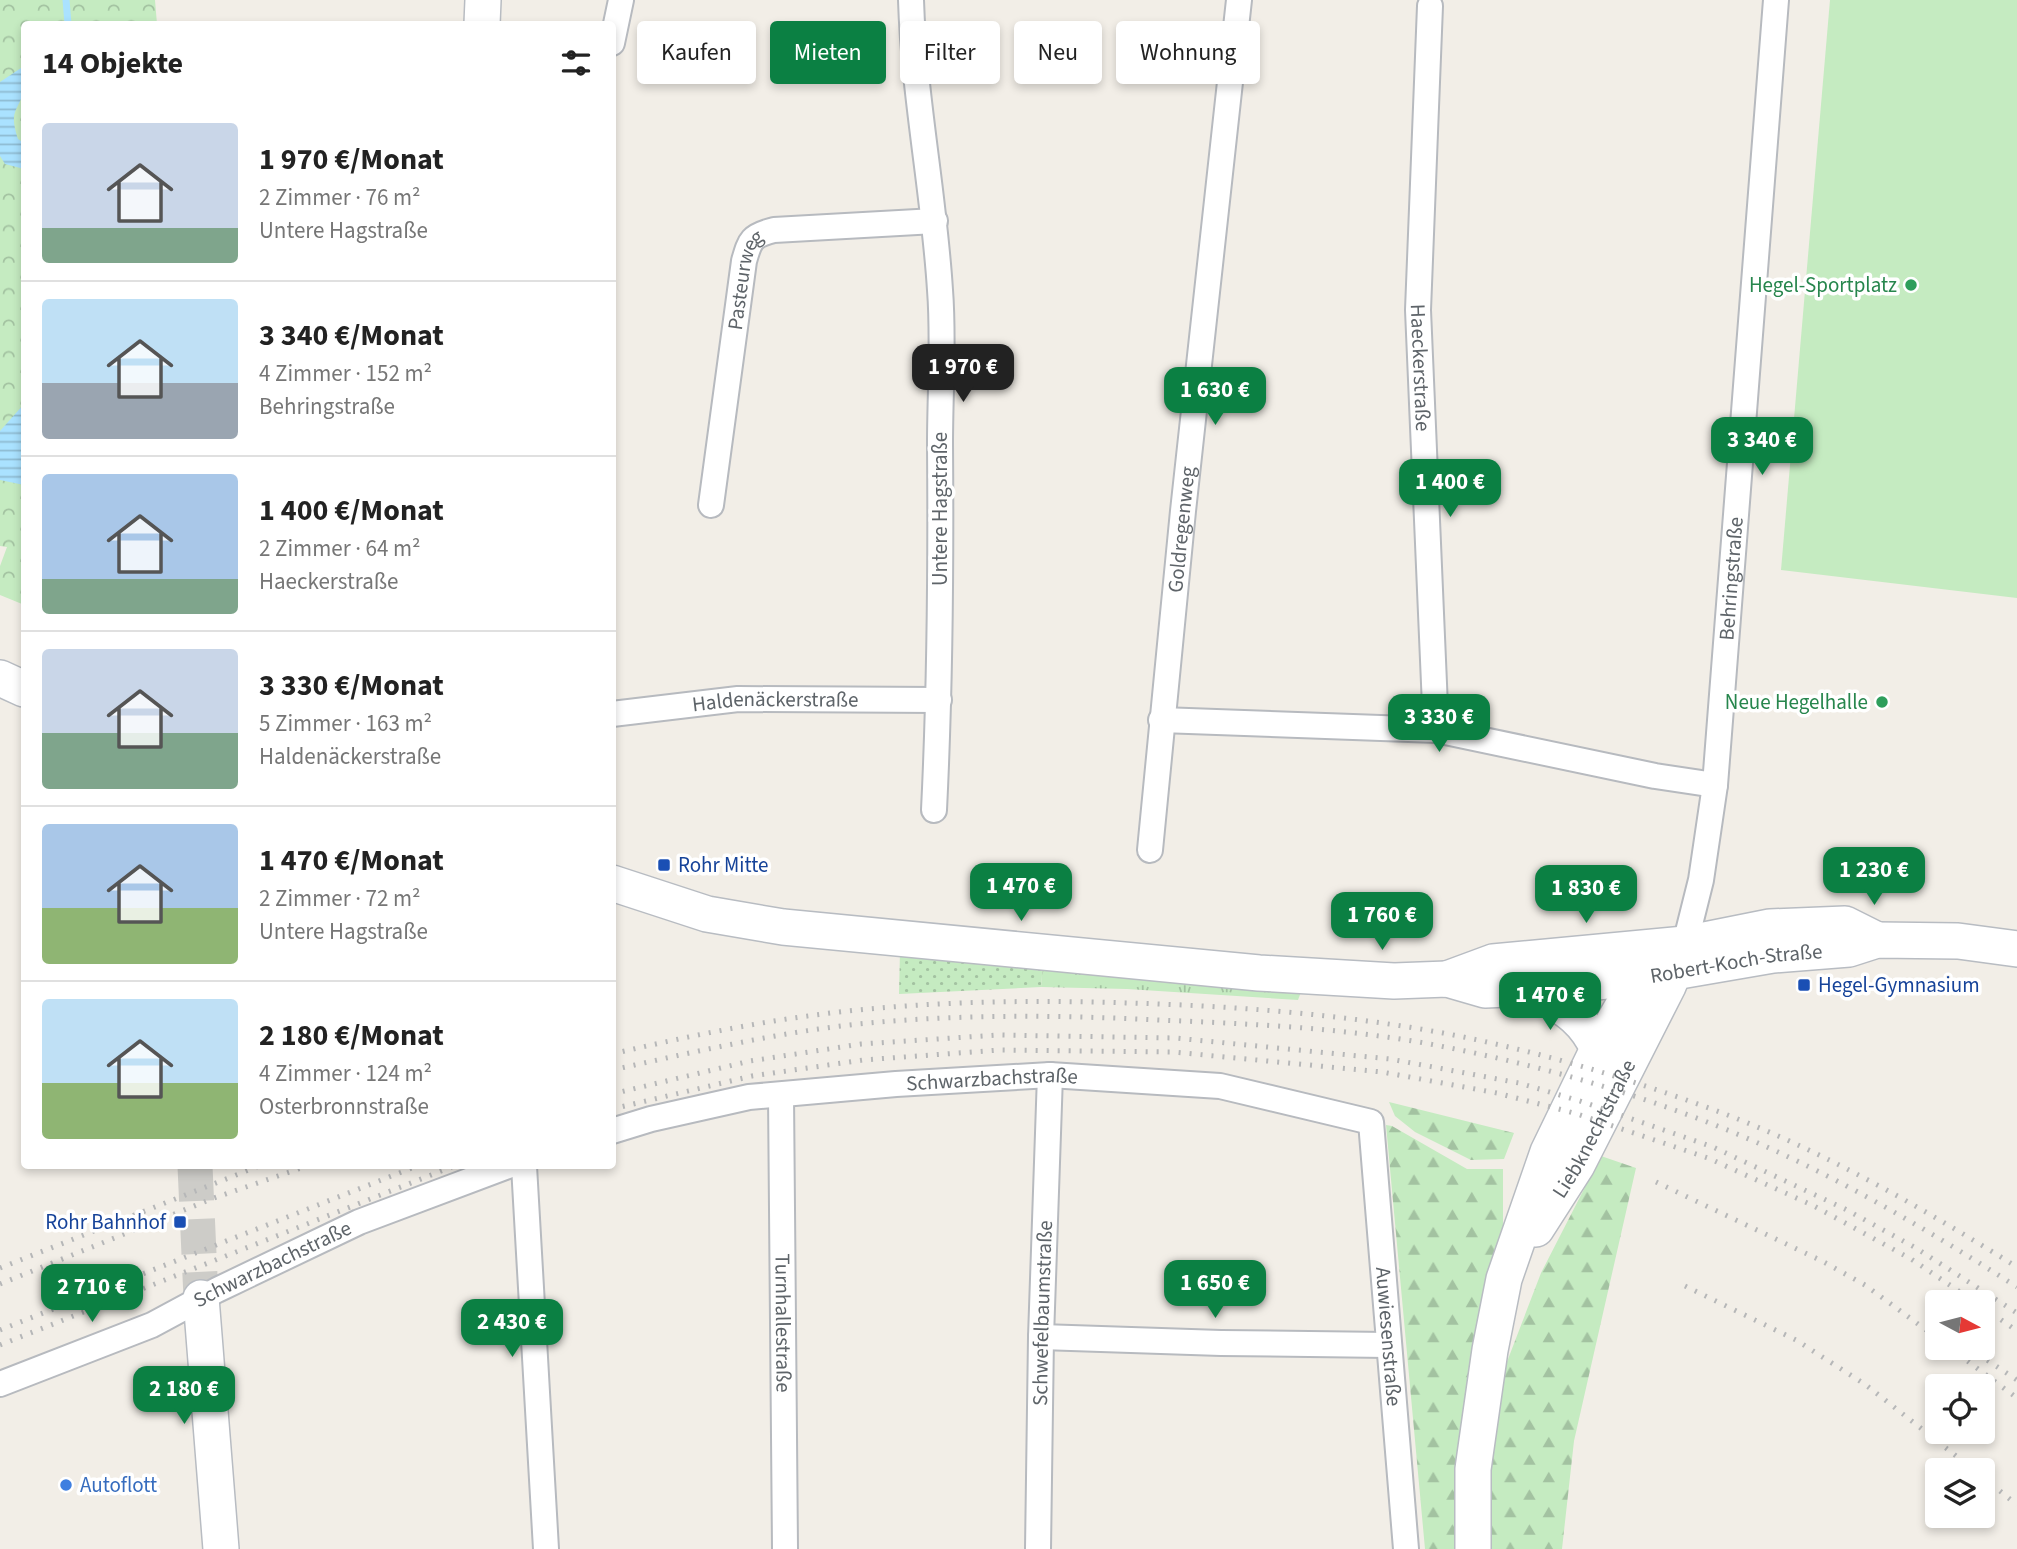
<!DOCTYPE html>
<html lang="de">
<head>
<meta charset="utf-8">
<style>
  body { margin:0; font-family:"Source Sans 3",sans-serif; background:#f2f2f2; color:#222; height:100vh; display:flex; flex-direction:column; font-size:26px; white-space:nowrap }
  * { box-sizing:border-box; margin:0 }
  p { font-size:23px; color:#767676 }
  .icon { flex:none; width:38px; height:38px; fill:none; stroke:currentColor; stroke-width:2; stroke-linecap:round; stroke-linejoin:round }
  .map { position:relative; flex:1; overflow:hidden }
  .details { position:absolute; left:21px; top:21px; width:595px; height:1148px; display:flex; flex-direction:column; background:#fff; border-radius:7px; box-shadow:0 4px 10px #0003 }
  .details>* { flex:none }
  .guide { position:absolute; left:637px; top:21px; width:665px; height:63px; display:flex; gap:14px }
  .needle { width:46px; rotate:97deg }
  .controls { position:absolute; left:1925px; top:1290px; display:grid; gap:14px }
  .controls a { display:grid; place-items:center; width:70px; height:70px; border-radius:7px; background:#fff; box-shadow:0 4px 10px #0003; font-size:35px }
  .price { position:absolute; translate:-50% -60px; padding:0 16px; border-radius:14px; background:#0b8043; color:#fff; font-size:23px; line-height:46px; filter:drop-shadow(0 2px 4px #0008) }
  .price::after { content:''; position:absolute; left:50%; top:42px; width:21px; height:16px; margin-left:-10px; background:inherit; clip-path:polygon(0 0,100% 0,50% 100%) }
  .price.on { background:#222; color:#fff }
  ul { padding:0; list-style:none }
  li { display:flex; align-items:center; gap:21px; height:175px; padding:0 21px }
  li+li { border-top:2px solid #e0e0e0 }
  li span { display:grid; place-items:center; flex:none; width:196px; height:140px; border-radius:7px; color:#555 }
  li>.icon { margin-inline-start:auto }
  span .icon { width:84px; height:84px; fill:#fffc; stroke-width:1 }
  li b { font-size:30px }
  h2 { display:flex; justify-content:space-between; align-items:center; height:84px; padding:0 21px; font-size:30px }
  .chip { padding:0 24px; border-radius:7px; background:#fff; box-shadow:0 4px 10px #0003; font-size:24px; line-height:63px }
  .chip.on { background:#0b8043; color:#fff }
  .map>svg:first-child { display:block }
  .grass { fill:url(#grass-tufts) }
  .forest { fill:url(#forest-firs) }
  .park { fill:url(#park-crowns) }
  .garden { fill:url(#garden-dots) }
  .pitch { fill:#c5ebc1 }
  .water { fill:url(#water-rules) }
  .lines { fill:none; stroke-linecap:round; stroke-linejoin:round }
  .stream { stroke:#aae2ff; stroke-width:7 }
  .secondary-tunnel { stroke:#cdccc8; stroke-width:35; stroke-dasharray:35 18; stroke-linecap:butt }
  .street-casing { stroke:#b7babf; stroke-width:28 }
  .secondary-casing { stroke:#b8bcc2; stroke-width:38 }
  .street { stroke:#fff; stroke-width:24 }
  .secondary { stroke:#fff; stroke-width:35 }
  .rail { stroke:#b6b7b8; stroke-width:5; stroke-dasharray:2 9; stroke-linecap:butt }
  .leisure-dot { fill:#2e9e5b; stroke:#fff; stroke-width:2.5 }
  .transit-dot { fill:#1a4fb4; stroke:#fff; stroke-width:2.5 }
  .shop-dot { fill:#3f7fe0; stroke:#fff; stroke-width:2.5 }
  .labels { text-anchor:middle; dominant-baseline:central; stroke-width:7; stroke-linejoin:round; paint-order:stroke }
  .street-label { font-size:21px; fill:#5e6469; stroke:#fff }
  .leisure-label { font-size:21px; fill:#27864d; stroke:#fff; text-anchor:end }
  .transit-label { font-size:21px; fill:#164399; stroke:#fff; text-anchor:start }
  .shop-label { font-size:21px; fill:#366cbe; stroke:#fff; text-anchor:start }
</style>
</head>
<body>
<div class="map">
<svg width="2017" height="1549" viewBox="0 0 2017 1549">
  <defs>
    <pattern id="grass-tufts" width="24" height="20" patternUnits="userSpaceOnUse" patternTransform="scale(1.75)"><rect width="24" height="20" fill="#c5ebc1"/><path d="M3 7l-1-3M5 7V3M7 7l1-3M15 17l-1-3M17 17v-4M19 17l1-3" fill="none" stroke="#a3c2a1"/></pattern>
    <pattern id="forest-firs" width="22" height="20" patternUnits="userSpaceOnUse" patternTransform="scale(1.75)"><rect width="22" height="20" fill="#c5ebc1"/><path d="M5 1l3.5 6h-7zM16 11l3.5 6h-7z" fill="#a3c2a1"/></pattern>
    <pattern id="park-crowns" width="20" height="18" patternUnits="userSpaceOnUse" patternTransform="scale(1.75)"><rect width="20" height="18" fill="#c5ebc1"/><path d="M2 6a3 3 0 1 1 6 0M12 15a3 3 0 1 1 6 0" fill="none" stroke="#a3c2a1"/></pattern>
    <pattern id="garden-dots" width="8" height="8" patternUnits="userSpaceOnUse" patternTransform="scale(1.75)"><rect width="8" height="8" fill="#c5ebc1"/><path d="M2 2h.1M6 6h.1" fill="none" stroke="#a3c2a1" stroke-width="1.8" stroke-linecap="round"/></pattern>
    <pattern id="water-rules" width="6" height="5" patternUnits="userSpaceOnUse" patternTransform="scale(1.75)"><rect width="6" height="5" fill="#aae2ff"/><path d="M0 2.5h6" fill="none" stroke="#8ebbd2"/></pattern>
  </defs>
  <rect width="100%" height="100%" fill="#f2eee7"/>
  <path class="grass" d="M1043,964L1301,992L1298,1000L1127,989L1041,987Z"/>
  <path class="forest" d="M1389,1102L1514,1133L1504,1159L1471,1160L1415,1132L1395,1116Z
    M1386,1125L1392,1126L1467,1169H1503V1226L1459,1460L1460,1549H1425Z
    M1601,1156L1636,1168L1574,1441L1562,1549H1486L1483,1496L1495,1393L1541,1273Z"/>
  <path class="park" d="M0,0H155L157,24H24V595L22,604L0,595V566L7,547L0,546Z"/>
  <path class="garden" d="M900,951L1043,964L1041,987L899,994Z"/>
  <path class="pitch" d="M1830,0H2017V598L1781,570Z"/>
  <path class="water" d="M24,66C25,73 26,82 24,89C19,112 8,109 18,139L24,143V169L5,164L0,156V82Z
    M24,404V485L0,480V431Z"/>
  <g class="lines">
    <path class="stream" d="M66,0L68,24"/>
    <path class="secondary-tunnel" d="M195,1166L201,1298"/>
    <defs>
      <g id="street">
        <path d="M911,0C914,98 934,193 940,290C944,341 940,393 940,444C941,566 940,688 934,810"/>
        <path id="s1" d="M1430,6L1418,310L1436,730"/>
        <path d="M612,43L621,0"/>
        <path id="s2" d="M711,505L744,261C750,240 751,236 774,230L935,221"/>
        <path id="s3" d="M612,714L738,699L939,700"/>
        <path d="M1161,720L1436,730L1655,776L1715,785"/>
        <path id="s4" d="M1150,850L1183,511L1239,0"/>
        <path id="s5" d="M1685,944L1701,880L1715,785L1776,0"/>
        <path id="s6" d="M781,1095L785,1549"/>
        <path id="s7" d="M612,1131L651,1119L749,1097L896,1084L1050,1075L1220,1086L1371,1122L1406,1549"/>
        <path d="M524,1166L546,1549"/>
        <path d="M1041,1337L1221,1343L1388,1345"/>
        <path id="s8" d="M0,1384L152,1325L217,1290L359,1222L508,1166"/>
        <path id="s9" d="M1038,1549L1041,1337L1050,1075"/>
      </g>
      <g id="secondary">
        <path d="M482,24L483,0"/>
        <path d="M0,678L24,689"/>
        <path id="s10" d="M612,883L707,914L783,927L1259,973L1394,981L1447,979L1485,990L1532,988L1639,978L1773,955L1849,949L1877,940L1958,941L2017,949"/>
        <path d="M1447,979L1493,962L1685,944L1770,927L1845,924L1877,940"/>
        <path d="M1532,988C1562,1007 1583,1016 1598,1049"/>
        <path id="s11" d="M1536,1229L1577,1165L1668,986L1680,957"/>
        <path d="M201,1298L221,1549"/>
        <path d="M1473,1549V1469L1490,1350L1504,1279L1548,1152L1598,1049L1639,978L1685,944"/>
      </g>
    </defs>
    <use href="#street" class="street-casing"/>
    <use href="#secondary" class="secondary-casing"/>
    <use href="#street" class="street"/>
    <use href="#secondary" class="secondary"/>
    <path class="rail" d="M612,1054C693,1035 776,1018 858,1010C948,1001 1038,1000 1129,1003C1234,1006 1340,1014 1443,1033C1539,1051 1634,1080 1725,1114C1827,1153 1924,1209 2017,1267
      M612,1070C694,1052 775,1033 858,1024C959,1014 1058,1015 1159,1020C1253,1024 1352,1028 1445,1047C1538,1065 1631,1092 1720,1127C1825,1169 1922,1226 2017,1287
      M612,1094L750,1061L861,1044L998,1035L1175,1038L1390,1059L1519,1083L1580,1101L1713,1147L1845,1209L1916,1248L2017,1313
      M612,1109L752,1076L863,1060L1000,1050L1173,1052L1382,1072L1497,1093L1574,1113L1708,1158L1814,1206L1911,1259L1975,1302
      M1656,1182L1822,1261L1865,1285L1937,1338
      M0,1268L259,1166
      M0,1284L214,1198L307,1166
      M1685,1286L1796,1340L1866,1385L1974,1470
      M1983,1307L2017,1331
      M0,1330L417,1166
      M0,1345L454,1166
      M1950,1348L2017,1398
      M1969,1348L2017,1380
      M1983,1477L2017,1505"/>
  </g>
  <g class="leisure-dot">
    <circle cx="1911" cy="285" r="7"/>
    <circle cx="1882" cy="702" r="7"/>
  </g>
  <g class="transit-dot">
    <rect x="657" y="858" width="14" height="14" rx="3.5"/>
    <rect x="1797" y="978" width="14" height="14" rx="3.5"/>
    <rect x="173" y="1215" width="14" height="14" rx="3.5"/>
  </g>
  <circle class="shop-dot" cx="66" cy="1485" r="7"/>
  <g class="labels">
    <g class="street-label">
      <text stroke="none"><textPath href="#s2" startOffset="228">Pasteurweg</textPath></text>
      <text stroke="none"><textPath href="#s1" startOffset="362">Haeckerstraße</textPath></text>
      <text transform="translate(940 509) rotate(-90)">Untere Hagstraße</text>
      <text stroke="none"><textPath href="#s4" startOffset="322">Goldregenweg</textPath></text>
      <text stroke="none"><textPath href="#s5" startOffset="369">Behringstraße</textPath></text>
      <text stroke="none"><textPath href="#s3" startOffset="164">Haldenäckerstraße</textPath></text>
      <text stroke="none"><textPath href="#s10" startOffset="1136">Robert-Koch-Straße</textPath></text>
      <text stroke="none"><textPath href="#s7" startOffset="385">Schwarzbachstraße</textPath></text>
      <text stroke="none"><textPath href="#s11" startOffset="116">Liebknechtstraße</textPath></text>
      <text stroke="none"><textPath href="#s8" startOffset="298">Schwarzbachstraße</textPath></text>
      <text stroke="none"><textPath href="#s9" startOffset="236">Schwefelbaumstraße</textPath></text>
      <text stroke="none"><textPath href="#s6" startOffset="228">Turnhallestraße</textPath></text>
      <text stroke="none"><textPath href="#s7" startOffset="984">Auwiesenstraße</textPath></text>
    </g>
    <g class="leisure-label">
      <text x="1897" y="285">Hegel-Sportplatz</text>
      <text x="1868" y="702">Neue Hegelhalle</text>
    </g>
    <g class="transit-label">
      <text x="678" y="865">Rohr Mitte</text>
      <text x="1818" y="985">Hegel-Gymnasium</text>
      <text x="166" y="1222" text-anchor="end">Rohr Bahnhof</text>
    </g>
    <g class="shop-label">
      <text x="80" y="1485">Autoflott</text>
    </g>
  </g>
</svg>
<div class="controls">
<a><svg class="needle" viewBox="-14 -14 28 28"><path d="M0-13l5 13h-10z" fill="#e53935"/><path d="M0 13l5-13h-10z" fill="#767676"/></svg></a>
<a><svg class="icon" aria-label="locate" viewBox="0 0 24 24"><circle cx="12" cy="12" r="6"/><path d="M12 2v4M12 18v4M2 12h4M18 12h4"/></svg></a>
<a><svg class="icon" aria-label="layers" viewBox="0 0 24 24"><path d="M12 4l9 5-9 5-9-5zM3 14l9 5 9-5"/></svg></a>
</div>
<b class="price on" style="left:963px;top:404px">1 970 €</b>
<b class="price" style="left:1215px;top:427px">1 630 €</b>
<b class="price" style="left:1762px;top:477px">3 340 €</b>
<b class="price" style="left:1450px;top:519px">1 400 €</b>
<b class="price" style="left:1439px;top:754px">3 330 €</b>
<b class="price" style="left:1874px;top:907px">1 230 €</b>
<b class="price" style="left:1021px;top:923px">1 470 €</b>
<b class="price" style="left:1586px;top:925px">1 830 €</b>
<b class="price" style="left:1382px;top:952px">1 760 €</b>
<b class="price" style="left:1550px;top:1032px">1 470 €</b>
<b class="price" style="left:1215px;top:1320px">1 650 €</b>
<b class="price" style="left:92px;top:1324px">2 710 €</b>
<b class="price" style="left:512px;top:1359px">2 430 €</b>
<b class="price" style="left:184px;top:1426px">2 180 €</b>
<div class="guide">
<a class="chip">Kaufen</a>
<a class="chip on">Mieten</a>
<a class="chip">Filter</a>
<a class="chip">Neu</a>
<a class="chip">Wohnung</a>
</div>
<section class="details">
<h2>14 Objekte<svg class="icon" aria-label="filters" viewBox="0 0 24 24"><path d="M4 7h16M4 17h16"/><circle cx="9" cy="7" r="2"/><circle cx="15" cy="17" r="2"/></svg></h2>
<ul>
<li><span style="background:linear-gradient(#c9d6e8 75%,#7fa58c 0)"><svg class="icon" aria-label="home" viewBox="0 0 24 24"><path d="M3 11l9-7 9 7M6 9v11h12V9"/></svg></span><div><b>1 970 €/Monat</b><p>2 Zimmer · 76 m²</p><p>Untere Hagstraße</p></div></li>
<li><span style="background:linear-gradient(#bfe0f5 60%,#9aa5b1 0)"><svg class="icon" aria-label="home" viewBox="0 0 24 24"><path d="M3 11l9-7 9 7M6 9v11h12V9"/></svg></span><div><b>3 340 €/Monat</b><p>4 Zimmer · 152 m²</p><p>Behringstraße</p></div></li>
<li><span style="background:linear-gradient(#a9c7e8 75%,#7fa58c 0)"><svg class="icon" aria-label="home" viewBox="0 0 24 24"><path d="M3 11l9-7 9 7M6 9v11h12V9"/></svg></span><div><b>1 400 €/Monat</b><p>2 Zimmer · 64 m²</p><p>Haeckerstraße</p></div></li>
<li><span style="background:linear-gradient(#c9d6e8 60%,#7fa58c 0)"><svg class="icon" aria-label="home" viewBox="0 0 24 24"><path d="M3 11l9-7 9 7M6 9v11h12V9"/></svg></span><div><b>3 330 €/Monat</b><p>5 Zimmer · 163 m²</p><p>Haldenäckerstraße</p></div></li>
<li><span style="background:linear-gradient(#a9c7e8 60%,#8fb573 0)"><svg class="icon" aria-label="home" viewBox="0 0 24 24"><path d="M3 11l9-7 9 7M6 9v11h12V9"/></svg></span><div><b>1 470 €/Monat</b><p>2 Zimmer · 72 m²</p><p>Untere Hagstraße</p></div></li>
<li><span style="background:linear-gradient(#bfe0f5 60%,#8fb573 0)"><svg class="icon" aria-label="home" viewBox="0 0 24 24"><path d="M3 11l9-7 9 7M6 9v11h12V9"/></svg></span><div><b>2 180 €/Monat</b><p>4 Zimmer · 124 m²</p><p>Osterbronnstraße</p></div></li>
</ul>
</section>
</div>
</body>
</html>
